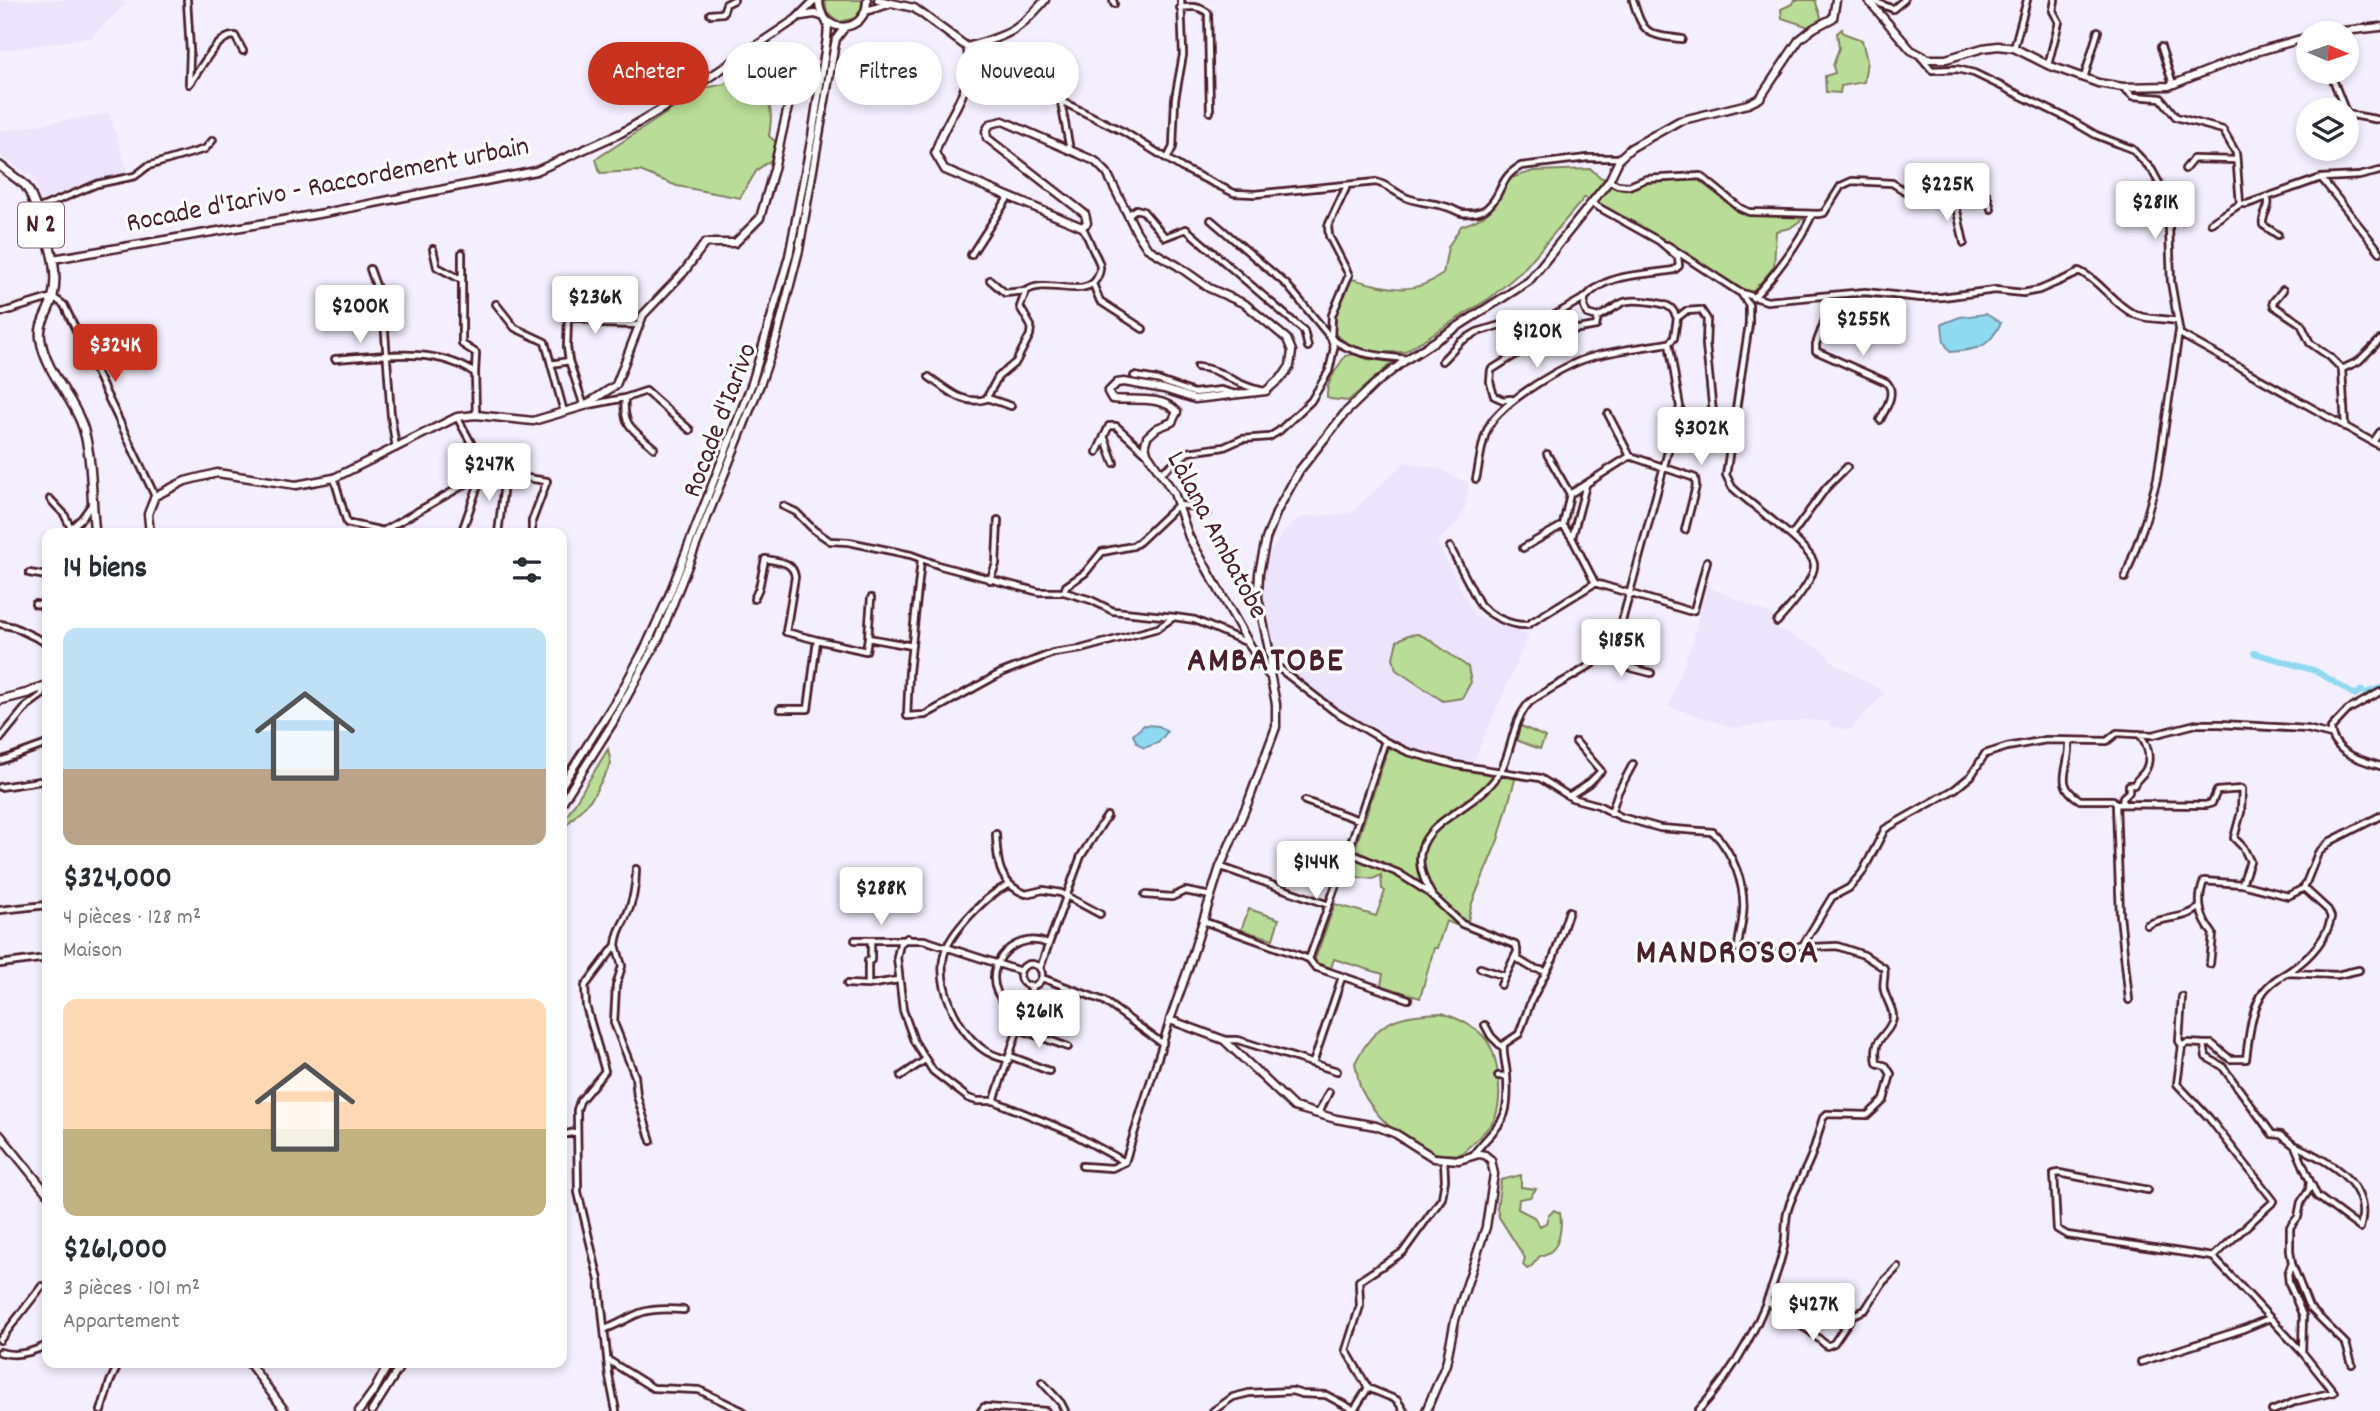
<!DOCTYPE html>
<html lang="fr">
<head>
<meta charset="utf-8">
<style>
  body { margin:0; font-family:Dekko,sans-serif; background:#f2f2f3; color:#2b2b33; height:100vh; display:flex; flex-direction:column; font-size:26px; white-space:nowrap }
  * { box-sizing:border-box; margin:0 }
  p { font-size:23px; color:#7c7c81 }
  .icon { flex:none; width:38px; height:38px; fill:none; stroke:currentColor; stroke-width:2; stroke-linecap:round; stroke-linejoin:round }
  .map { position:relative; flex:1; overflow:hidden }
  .drawer { position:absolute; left:42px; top:528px; width:525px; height:840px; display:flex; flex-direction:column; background:#fff; border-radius:14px; box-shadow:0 4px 10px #0003 }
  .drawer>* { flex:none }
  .hud { position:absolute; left:588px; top:42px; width:665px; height:63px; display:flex; gap:14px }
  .needle { width:46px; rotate:92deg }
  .controls { position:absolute; left:2296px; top:21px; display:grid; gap:14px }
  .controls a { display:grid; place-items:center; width:63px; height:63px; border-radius:50%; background:#fff; box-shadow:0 4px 10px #0003; font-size:35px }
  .price { position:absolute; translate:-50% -60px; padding:0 16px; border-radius:7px; background:#fff; color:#222; font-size:23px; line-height:46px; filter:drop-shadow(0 2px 4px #0008) }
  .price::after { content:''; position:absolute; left:50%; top:42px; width:21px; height:16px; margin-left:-10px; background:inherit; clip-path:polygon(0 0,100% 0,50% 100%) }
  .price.selected { background:#c8321e; color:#fff }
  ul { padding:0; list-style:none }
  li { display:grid; align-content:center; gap:14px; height:371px; padding:0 21px }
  li span { display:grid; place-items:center; height:217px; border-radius:14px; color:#555 }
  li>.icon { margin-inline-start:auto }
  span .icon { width:126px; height:126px; fill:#fffc; stroke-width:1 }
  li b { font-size:30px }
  h2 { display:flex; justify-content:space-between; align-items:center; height:84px; padding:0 21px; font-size:30px }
  .chip { padding:0 24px; border-radius:32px; background:#fff; box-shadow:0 4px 10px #0003; font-size:24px; line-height:63px }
  .chip.selected { background:#c8321e; color:#fff }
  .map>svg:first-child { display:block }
  .built { fill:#ece4fd }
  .green { fill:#b9dc96; stroke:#827e60; stroke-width:2 }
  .water { fill:#90daf1; stroke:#748fa2; stroke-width:2 }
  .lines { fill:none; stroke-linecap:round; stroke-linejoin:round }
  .canal { stroke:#90daf1; stroke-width:6 }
  .street-casing { stroke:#4a1f2b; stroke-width:10 }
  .secondary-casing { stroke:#4a1f2b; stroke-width:11 }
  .primary-casing { stroke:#4a1f2b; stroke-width:12 }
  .street { stroke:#fff; stroke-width:4.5 }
  .secondary { stroke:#fff; stroke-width:6 }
  .primary { stroke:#fff; stroke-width:7 }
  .labels { text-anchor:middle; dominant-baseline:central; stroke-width:6; stroke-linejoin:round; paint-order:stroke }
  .shield { fill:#fff; stroke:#80626b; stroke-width:2 }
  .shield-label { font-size:26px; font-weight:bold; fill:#4a1f2b }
  .street-label { font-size:28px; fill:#4a1f2b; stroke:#fff }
  .district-label { font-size:35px; font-weight:bold; letter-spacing:2px; fill:#4a1f2b; stroke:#fff }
</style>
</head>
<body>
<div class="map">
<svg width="2380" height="1411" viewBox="0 0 2380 1411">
  <rect width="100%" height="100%" fill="#f4effe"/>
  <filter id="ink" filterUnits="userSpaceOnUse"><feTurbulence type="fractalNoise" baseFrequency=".0143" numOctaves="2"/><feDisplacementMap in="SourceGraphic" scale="14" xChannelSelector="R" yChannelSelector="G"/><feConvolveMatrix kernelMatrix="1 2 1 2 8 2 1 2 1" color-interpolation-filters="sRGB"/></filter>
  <g filter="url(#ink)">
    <path class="built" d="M0,0H123L126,4L92,37L0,51Z
      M109,113L128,172L89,182L41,203L35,178L0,156V131Z
      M1405,462L1438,468L1469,484L1465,509L1456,525L1437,542L1475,616L1529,635L1472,765L1410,747L1334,709L1286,670L1273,650L1264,612V568L1270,552L1286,529L1300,517L1351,513Z
      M1706,586L1773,615L1777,628L1821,650L1836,664L1885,693L1850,730L1830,726V722L1804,720L1733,728L1668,706L1693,641Z"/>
    <path class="green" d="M825,0H862L861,9L855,18L840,22L827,13Z
      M1794,0H1815L1822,20L1809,27L1782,18L1781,9L1792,4Z
      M1842,29L1843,33L1862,40L1867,61L1864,82L1841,86L1840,93L1826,92L1825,76L1835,73L1833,66L1839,48L1837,33Z
      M746,64C751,77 760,86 766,98C773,109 771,123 769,136L776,142L771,160L757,170L740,198L677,186L640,171L600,173L596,159L705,88L725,84L739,68Z
      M1591,169L1600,177L1622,187L1660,181L1698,180L1744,214L1807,216L1790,228L1776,231L1774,267L1750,295L1726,284L1585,197L1522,271L1490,298L1404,352H1381L1350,346L1334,333L1337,308L1352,279C1388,288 1411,297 1443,274L1448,247L1461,226C1494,216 1494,205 1511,178L1534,171Z
      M1354,354L1367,359L1393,362L1348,401L1330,399L1327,397C1326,382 1337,368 1345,356Z
      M1418,634L1427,638L1468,667L1471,682L1462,698L1443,701L1396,670L1393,658L1397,641L1408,635Z
      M1519,725L1545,737L1540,749L1513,739Z
      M1389,746C1430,767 1471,767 1516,776L1498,840L1472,903L1466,929L1446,921L1437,948H1434L1420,998L1381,985L1383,974L1334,959L1331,968L1314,962L1335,904L1376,916L1385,891L1382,889L1381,875L1373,879L1346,876Z
      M608,749L611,764L592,798L562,830V824Z
      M1249,909L1279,919L1273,939L1241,930Z
      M1442,1013C1457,1018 1474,1025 1485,1038C1499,1055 1503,1098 1495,1118C1491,1128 1470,1145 1461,1154C1448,1155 1436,1155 1424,1150C1400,1141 1372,1112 1361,1089C1358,1081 1357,1071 1355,1063C1377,1020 1396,1015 1442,1013Z
      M1521,1175V1187L1536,1189L1530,1197L1519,1199L1518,1209L1534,1217L1540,1226L1546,1223L1548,1216L1554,1210L1560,1213C1562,1224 1561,1244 1550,1252C1547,1254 1542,1255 1539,1257C1534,1262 1534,1266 1527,1269L1523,1265L1525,1258L1499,1217L1497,1208L1501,1180Z"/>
    <path class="water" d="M1986,314L2001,323C1987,350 1978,349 1950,352L1944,342L1942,324L1960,317Z
      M1144,725L1159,726L1167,732L1158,743L1144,748L1137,743L1133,735Z"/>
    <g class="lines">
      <path class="canal" d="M2254,653L2316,671L2355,695L2362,690L2365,693L2380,688"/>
      <defs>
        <path id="street" d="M187,0L190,51L189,83
          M1113,0L1114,4
          M1633,0C1643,34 1647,35 1682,39
          M1871,0L1893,9L1904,0
          M1180,8C1192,6 1199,6 1208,13L1210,112
          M710,14L723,13L726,4L734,0
          M2161,47L2173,84
          M2014,48L2027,0
          M1920,56L1932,70L1957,69L1974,73L2067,118L2096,135L2132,149L2152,170L2168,200L2171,282L2180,334L2380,446
          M2048,65L2059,22L2053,11L2055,0
          M2330,72L2345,110
          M2084,78L2098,31
          M189,84C200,71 217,34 235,36L243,51
          M2124,88L2133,96L2161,98L2176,117L2223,130L2236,153L2240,204
          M1043,89L1061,101L1124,132L1182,168L1234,193L1255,194L1376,182C1391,186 1397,195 1410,199C1422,203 1435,203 1447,207C1452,208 1457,212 1462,213C1470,214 1482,213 1488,207C1503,194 1498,178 1521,166L1587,158H1620
          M1057,98L1070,77
          M1061,102L1070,150
          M2347,114L2380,120
          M1167,159L1173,147L1175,99L1183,55L1181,0
          M2185,169L2193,159L2236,160
          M2322,179L2380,252
          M1609,181L1618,185L1629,186L1646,179L1701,176L1740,208L1749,212L1819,214L1824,213L1841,186L1852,181L1892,183L1918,199L1925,200L1978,194L1987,195L1991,209
          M1347,186L1328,226L1329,236L1349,275L1332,315L1331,338C1353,355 1380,356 1407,359
          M1954,197L1964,243
          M2267,197C2272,207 2261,215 2263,225L2278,235
          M37,209L97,184L135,176L148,166L205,149L213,140
          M1128,215L1136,209L1143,211L1165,237L1186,229L1304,331L1308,347
          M2211,223L2240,204H2247L2321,178L2359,176L2380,171
          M1667,245L1739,292L1767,301L1865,292L1921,298L1942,297L1995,290L2023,293L2039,290L2074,275L2079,271C2099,280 2112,302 2132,313C2144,320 2163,318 2177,321
          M433,249L437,267L462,280
          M462,253V344L476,353L475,372
          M971,255L1008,198
          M370,269L383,305L391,416L396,448
          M990,280L1005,293L1025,291
          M1093,284L1100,301L1143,329
          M2283,290L2273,302L2274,306L2301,324L2310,343L2330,357L2342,369L2345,427
          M1742,295L1749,305V324L1726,475L1732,487C1747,502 1812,547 1814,564C1816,579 1787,611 1777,622
          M1826,297L1831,304L1816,344V351L1886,382C1897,392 1886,408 1880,420
          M1753,298C1775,275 1799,243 1812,215
          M496,304L515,328L545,342L564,412
          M0,313L53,297L64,305L155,496
          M1677,318L1686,311L1701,310L1707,319L1706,345L1714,423
          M335,359C382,356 434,346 475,373L476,415
          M569,361L567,347L568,318H583L602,324L639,325
          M1442,361L1460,342L1477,332L1507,323L1548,319L1584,298
          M551,364L569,361L584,406L625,398C622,427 634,430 654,448
          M1197,367C1224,369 1233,385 1260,390
          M2342,369L2359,361L2380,340
          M1134,376L1157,380L1194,393L1221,390L1232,393
          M929,377C946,389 963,406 986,399L998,377L1016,362L1030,335L1031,326L1020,307L1026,291C1046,277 1086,300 1097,278C1103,268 1099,261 1094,252C1090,244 1088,236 1082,227
          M625,398L646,391L690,430
          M987,398L1011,406
          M1511,399L1503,400L1494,396L1490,382L1491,370L1542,338L1561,332L1596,326L1598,317
          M1608,414L1630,456L1695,478L1696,486L1685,530
          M457,417L487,472
          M1104,436L1114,463
          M2373,442L2380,432
          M1097,452L1109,426H1116L1146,453
          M1547,454L1570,494
          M1161,473L1188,452L1224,447L1242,439L1269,437L1279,431L1311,401L1329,371L1334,348L1331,338L1287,285L1211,220
          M334,478L347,523L383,531L487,472L547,481L532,521V534
          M1476,479C1480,462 1481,441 1489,426C1503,401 1566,363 1595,356C1619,350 1644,347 1669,343L1674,338L1677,318C1675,314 1674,311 1671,308C1664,302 1630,298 1622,303C1614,307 1607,313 1598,317L1587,314L1584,307L1585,298C1607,272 1643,276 1674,270L1679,266L1678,257L1659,241L1591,203
          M50,499L64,514L71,528L82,518L92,504
          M783,506L796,512L814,530L830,541L849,542L911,555L941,566L1039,592H1064L1091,600L1113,611L1174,617L1158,628L1081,649L1053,653L1001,673L925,715L907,716L909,672L921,560
          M1563,525L1572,538L1586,485
          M384,531L401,534
          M461,534L481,477
          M498,534L505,475
          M1791,536L1826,488L1847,467
          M1572,538L1595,583L1689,611L1694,610L1707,561
          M1450,547L1480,605C1491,616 1511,626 1527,625L1595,583
          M1523,548L1563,525L1570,494L1630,456
          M29,573L47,576
          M2125,578L2146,519L2157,479L2179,331
          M990,580L996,564L998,520
          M1064,592L1066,586L1085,573L1102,552L1133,546L1139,542L1178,505L1198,507L1207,513
          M754,599L759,588L765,559C779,562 793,561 795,577L786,632L817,640
          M35,604L47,606
          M1174,617L1195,620L1248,643
          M0,624L14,627L47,643
          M868,638L871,598
          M1609,652L1624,666L1651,673
          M1271,662L1334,711L1385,741L1408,752L1456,765L1540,778L1572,798L1598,805L1621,817L1660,828L1713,832C1733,852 1746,886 1743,914C1742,925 1739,936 1738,948L1761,949L1775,954L1803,945L1814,947L1837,946L1864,955L1884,968C1886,975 1882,983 1884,990C1886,1000 1896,1012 1892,1022C1884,1040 1873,1036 1877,1063L1886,1066L1891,1074L1884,1100L1868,1115L1827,1114L1823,1118C1819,1130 1816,1143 1812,1154C1805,1173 1794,1189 1788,1209C1784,1222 1787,1237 1783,1251C1768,1310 1739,1366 1698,1411
          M2380,692L2348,710L2331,728C2332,753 2361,760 2380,766
          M780,709H808L817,640L866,651L868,638L912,646
          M0,739L27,706L42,695V688
          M1385,741L1348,852L1398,873L1428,892L1462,924L1515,945L1517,949V959L1532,968L1545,971
          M2069,742C2071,769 2052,783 2080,800H2113L2116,804L2120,915L2129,1000
          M0,761L47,744
          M0,787L47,780
          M1569,796L1589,783L1601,771L1576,742
          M1305,801L1359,820
          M2116,804L2206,805L2212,803L2217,791L2242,789L2241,812L2234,838L2243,847L2250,861L2242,884
          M2122,804L2123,797L2129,792V785H2134C2137,778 2141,777 2145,771C2152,760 2148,743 2139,734
          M1611,813L1618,792L1633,764
          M996,834C997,860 998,884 1026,894L1043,890L1061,893L1100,914
          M1221,867L1329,905
          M2304,888L2318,853L2331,841L2380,816
          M1145,895L1172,897L1185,891L1211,896
          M1433,897C1388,823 1472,819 1500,772C1513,751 1511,723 1529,703C1534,698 1541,695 1547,691C1571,676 1605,662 1618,636L1680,407L1669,343
          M0,910L47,905
          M1203,921L1309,959L1315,967L1408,999
          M2147,925C2164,916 2184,920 2199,908
          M907,938L900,944L897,957L903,1010L914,1041L933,1071L968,1098L977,1101H994L1070,1132L1125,1162
          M855,940H924L1020,971
          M616,945C617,934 620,929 625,919C633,903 636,886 636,869
          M1803,945L1832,897L1849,888L1862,873L1885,829L1955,789L1971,776L1985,754L2007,747L2046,740L2107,741L2117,733L2153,735L2196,724H2220L2307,729L2331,735
          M1309,959L1348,852
          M1020 975a11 11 0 1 1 22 0a11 11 0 1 1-22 0Z
          M0,964L47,958
          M2210,964L2213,934C2200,917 2196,902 2204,881L2242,884L2288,896L2304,888
          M1040,968L1081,856L1107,816
          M1480,968L1504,976
          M2288,973L2337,975L2359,970
          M1042,978L1104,1001L1163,1044
          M847,984L868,985L898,980
          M868,985V961L871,960V940
          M1501,985L1516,954
          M2182,997L2179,1041L2182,1046L2187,1043L2204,1044L2206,1057L2222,1066L2272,1134L2281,1135L2295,1146L2310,1181L2309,1190L2301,1202L2298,1217L2290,1227V1251L2292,1263L2288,1274L2289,1283L2303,1316L2302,1352
          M1024,1014C1017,1011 1010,1008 1005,1003C975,973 1012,928 1048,944
          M1485,1025L1491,1036L1502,1047
          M1019,1029L1068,1047
          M1224,1040H1238L1337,1071
          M2204,1044H2212L2230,1059H2246C2249,1037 2251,1009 2264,991C2274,978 2282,977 2294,968C2310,957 2328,937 2331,917L2328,910L2304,888
          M2182,1046L2177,1084L2209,1118L2274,1201L2213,1257L2302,1352L2334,1392L2297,1401L2272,1411
          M1010,1056L1049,1071
          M1009,1060C998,1057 988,1054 980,1047C956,1028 937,984 944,955C950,932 988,893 1009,885
          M1313,1063L1342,977
          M901,1076L925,1060
          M1498,1076H1507
          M994,1101L1032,987
          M1318,1114L1329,1092
          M562,1135L576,1132
          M2296,1146C2329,1161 2373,1185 2360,1228L2317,1196L2311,1183
          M1473,1155C1499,1121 1510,1126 1507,1077C1507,1066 1502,1054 1504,1044L1519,1034L1531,1001L1553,959L1569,911
          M1082,1166L1112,1168L1125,1162L1170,1020
          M2148,1190L2059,1173L2054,1174L2057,1229L2067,1235L2213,1257
          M2292,1264L2309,1307L2346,1344L2352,1364
          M1768,1301L1785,1316L1810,1331L1844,1287
          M605,1329C618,1325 630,1316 643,1312C656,1308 671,1309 684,1310
          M1810,1331L1827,1346L1834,1343L1853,1315L1865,1310L1883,1282L1898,1267
          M0,1340L42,1286
          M0,1352C15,1357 33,1352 47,1345
          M608,1360L653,1388L699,1390L743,1411
          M2141,1362L2241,1330L2270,1318
          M1042,1382L1061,1403L1065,1411
          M1368,1388L1346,1350L1360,1306L1359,1281L1403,1252L1442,1198L1445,1180L1444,1159
          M101,1411L110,1382L119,1363
          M616,1411L609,1376L599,1280L578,1192L577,1110L580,1101L605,1071L586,1006L585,986L616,945L622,966L616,986L614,1023L635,1076L637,1096L651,1141
          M981,1411L984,1407L1046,1411
          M1213,1411L1233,1397L1249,1393L1292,1391L1302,1394L1326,1395L1354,1410L1368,1388L1397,1400L1404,1411"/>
        <path id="secondary" d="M819,0C819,36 867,35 867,0
          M878,0L914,8L967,47C977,91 946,114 935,153L945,170L1082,227L1087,223L1085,214L987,138L986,131L990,124L1003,121L1095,161L1107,173L1136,231L1147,248L1178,266L1209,288L1245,304L1287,339L1292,351L1290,366L1284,375L1266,391L1195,399L1164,389L1124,382L1117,383L1108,392L1112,399C1132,401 1163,395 1177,412L1172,422L1157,428L1147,437L1145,444L1147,453L1174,493L1189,537L1260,663L1269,675
          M1868,0L1911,50L1928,59H1946L1983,48L1998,46L2014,48L2048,65L2098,83L2123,87L2169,86L2252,53L2308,37
          M866,11L889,4
          M801,16L815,14L824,17
          M2326,33L2380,27
          M763,41L761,48L766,67
          M967,47C1008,35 1017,33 1045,0
          M53,259L324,213L536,171L621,133L665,107L796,19L815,0
          M150,534L148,514L155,496L185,481L217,473L296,485L334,478L457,417L476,415L533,421L584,406L616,385L643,315L684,272L705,243H735L760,218L774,169L788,107L777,82L752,56L746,54
          M562,785L620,694L646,646L668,598L752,383L789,256L812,136L827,38L828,25L825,19
          M562,803L612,724L660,636L761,382L776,339L799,250L834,49L836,39L845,27
          M0,1135L47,1193
          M249,1363L285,1411
          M359,1411L375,1389L389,1363
          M372,1411L402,1363
          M1426,1411L1446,1364L1455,1320L1486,1227L1494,1174L1491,1160L1485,1155L1479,1154L1459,1160L1434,1158L1396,1134L1376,1126L1336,1119L1294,1107L1224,1040L1170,1020L1187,972L1220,867L1249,800L1276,727V704L1269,668L1271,659L1258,598L1259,573L1266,539L1277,511L1299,471L1345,413L1375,384L1407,359L1529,281L1609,181L1620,158L1631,148L1679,121L1748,104L1760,98L1799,40L1814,28L1833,18L1836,0"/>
        <path id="primary" d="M0,166L25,185L30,193C42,224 61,262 53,296C50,312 37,323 41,341C46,371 70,394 81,422C93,451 91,502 95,534
          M0,700L28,693L47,685"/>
      </defs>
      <use href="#street" class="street-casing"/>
      <use href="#secondary" class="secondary-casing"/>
      <use href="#primary" class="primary-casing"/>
      <use href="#street" class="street"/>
      <use href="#secondary" class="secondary"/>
      <use href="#primary" class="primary"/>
    </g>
  </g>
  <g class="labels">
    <rect class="shield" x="18" y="202.5" width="46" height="45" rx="5"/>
    <g class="shield-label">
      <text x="41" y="225">N 2</text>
    </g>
    <g class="street-label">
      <text transform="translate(328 187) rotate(-11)">Rocade d'Iarivo - Raccordement urbain</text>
      <text transform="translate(722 421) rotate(-69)">Rocade d'Iarivo</text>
      <text transform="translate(1215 536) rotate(62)">Làlana Ambatobe</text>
    </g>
    <g class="district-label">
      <text x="1266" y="663">AMBATOBE</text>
      <text x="1728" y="955">MANDROSOA</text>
    </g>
  </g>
</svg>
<div class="controls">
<a><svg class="needle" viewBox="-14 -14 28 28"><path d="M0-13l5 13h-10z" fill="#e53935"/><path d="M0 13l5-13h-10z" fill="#7c7c81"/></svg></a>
<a><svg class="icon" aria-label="layers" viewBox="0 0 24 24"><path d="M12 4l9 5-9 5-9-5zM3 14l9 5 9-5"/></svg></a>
</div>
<b class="price" style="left:1947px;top:223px">$225K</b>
<b class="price" style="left:2155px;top:241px">$281K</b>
<b class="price" style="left:595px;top:336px">$236K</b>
<b class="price" style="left:360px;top:345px">$200K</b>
<b class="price" style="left:1863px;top:358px">$255K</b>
<b class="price" style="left:1537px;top:370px">$120K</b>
<b class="price selected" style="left:115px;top:384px">$324K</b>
<b class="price" style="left:1701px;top:467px">$302K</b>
<b class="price" style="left:489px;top:503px">$247K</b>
<b class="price" style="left:1621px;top:679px">$185K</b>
<b class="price" style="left:1316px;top:901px">$144K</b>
<b class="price" style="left:881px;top:927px">$288K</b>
<b class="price" style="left:1039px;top:1050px">$261K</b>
<b class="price" style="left:1813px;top:1343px">$427K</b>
<div class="hud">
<a class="chip selected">Acheter</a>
<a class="chip">Louer</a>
<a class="chip">Filtres</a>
<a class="chip">Nouveau</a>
</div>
<section class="drawer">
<h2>14 biens<svg class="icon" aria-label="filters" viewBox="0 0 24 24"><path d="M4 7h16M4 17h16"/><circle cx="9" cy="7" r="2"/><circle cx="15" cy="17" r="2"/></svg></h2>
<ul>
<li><span style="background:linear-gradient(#bfe0f5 65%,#b9a48a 0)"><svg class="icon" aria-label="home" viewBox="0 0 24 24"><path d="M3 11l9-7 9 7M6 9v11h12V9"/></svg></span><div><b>$324,000</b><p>4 pièces · 128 m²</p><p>Maison</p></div></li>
<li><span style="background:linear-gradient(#ffd9b3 60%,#c2b280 0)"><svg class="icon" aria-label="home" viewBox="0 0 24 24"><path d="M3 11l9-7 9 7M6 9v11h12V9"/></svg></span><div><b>$261,000</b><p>3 pièces · 101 m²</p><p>Appartement</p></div></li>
</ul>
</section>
</div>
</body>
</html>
